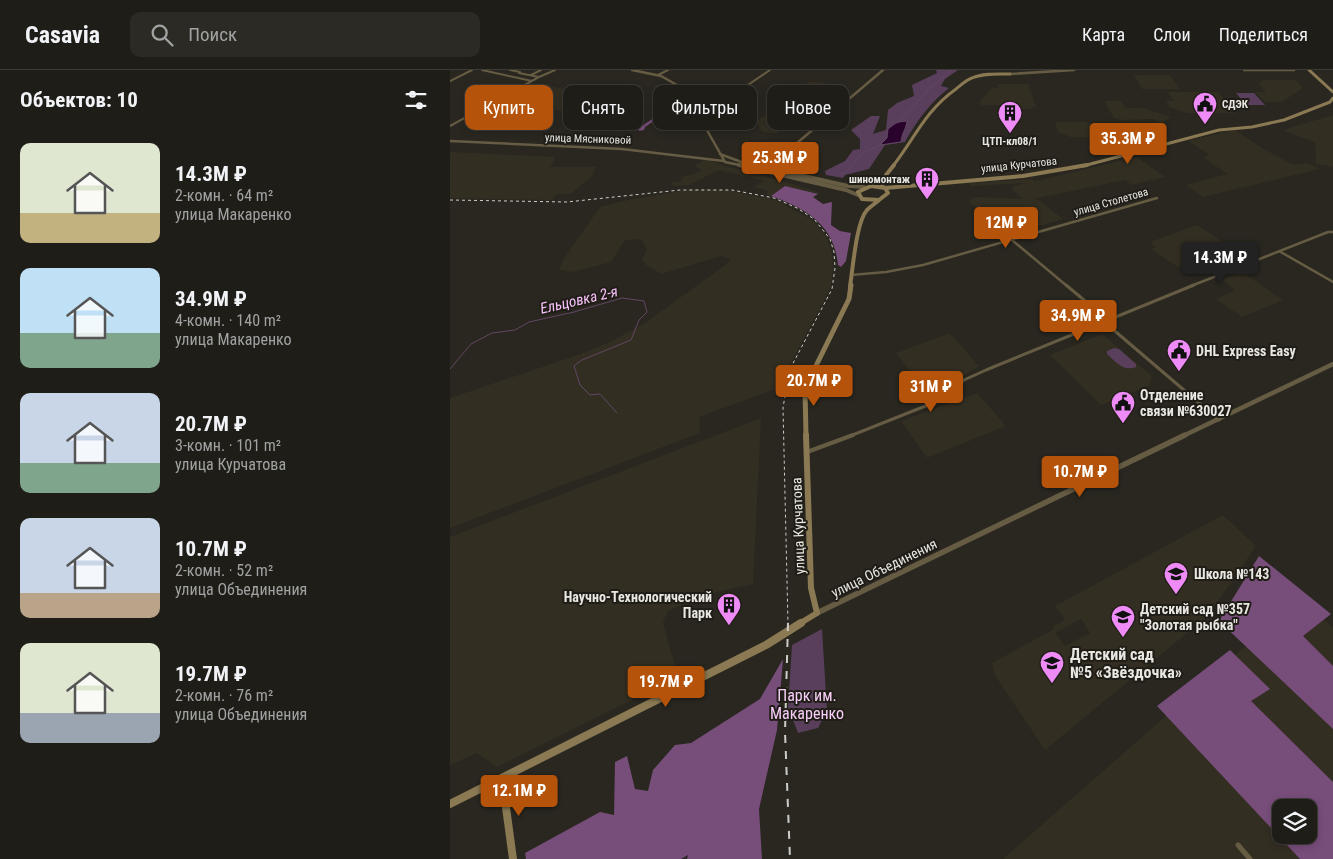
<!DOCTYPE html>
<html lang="ru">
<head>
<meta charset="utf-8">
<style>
  body { margin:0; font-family:"Roboto Condensed",sans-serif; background:#2c2a25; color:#f1f3f6; height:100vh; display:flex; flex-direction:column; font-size:19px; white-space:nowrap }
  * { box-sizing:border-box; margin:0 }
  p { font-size:16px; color:#a1a2a2 }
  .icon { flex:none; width:28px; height:28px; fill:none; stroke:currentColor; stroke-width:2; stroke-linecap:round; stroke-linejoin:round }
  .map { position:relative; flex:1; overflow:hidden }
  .sheet { display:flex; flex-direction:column; background:#1f1d18; width:450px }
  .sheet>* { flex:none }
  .top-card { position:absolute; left:15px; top:15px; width:475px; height:45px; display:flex; gap:10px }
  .fabs { position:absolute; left:822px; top:729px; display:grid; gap:10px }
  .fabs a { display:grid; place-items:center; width:45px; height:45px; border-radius:10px; background:#1f1d18; box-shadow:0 2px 8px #0003,0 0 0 1px #3c3b37; font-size:25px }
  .price { position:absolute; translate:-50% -42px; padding:0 11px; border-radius:5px; background:#b45309; color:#fff; font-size:16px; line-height:32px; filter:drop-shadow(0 1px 2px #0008) }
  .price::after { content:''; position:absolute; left:50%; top:30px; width:15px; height:11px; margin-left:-8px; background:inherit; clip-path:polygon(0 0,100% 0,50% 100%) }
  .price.current { background:#222; color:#fff }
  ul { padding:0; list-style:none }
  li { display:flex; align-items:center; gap:15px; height:125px; padding:0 20px }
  li span { display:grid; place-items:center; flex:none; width:140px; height:100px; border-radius:10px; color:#555 }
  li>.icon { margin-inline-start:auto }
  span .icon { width:60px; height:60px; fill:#fffc; stroke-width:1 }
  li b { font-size:21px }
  h2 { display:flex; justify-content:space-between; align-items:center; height:60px; padding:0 20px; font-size:21px }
  .tag { padding:0 18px; border-radius:10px; background:#1f1d18; box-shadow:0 2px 8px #0003,0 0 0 1px #3c3b37; font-size:18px; line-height:45px }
  .tag.current { background:#b45309; color:#fff }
  header { display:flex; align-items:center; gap:30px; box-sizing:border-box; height:70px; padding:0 25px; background:#1f1d18; border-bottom:1px solid #3c3b37 }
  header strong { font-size:24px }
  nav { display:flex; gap:28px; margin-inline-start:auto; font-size:18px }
  .search { width:350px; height:45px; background:#2c2a25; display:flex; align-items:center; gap:12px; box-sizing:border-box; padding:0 18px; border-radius:10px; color:#a1a2a2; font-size:19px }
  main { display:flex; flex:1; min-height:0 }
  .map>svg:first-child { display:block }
  .built { fill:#332e22; fill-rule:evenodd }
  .green { fill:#593f5b }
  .forest { fill:#774d7a; fill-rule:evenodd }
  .water { fill:#29032c; stroke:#624763 }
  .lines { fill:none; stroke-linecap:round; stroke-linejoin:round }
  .stream { stroke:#624763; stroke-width:1 }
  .minor-far4 { stroke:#665c43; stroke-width:2 }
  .minor-far3 { stroke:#665c43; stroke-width:2.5 }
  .minor-far2 { stroke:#665c43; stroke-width:3 }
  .minor-far1 { stroke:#665c43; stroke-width:4 }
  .minor { stroke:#665c43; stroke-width:5 }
  .tertiary-far3 { stroke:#665c43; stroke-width:2.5 }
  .tertiary-far2 { stroke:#665c43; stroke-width:4 }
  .tertiary-far1 { stroke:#665c43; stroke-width:4.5 }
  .tertiary { stroke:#665c43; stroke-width:5.5 }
  .secondary-far4 { stroke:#8a7952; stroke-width:3 }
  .secondary-far3 { stroke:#8a7952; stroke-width:4 }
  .secondary-far2 { stroke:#8a7952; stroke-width:5 }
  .secondary-far1 { stroke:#8a7952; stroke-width:6 }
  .secondary { stroke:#8a7952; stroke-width:8 }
  .rail-far1 { stroke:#cdccc7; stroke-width:1; stroke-dasharray:3 3; stroke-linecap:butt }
  .rail { stroke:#cdccc7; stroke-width:2; stroke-dasharray:8 8; stroke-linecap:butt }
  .labels { text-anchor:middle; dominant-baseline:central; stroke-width:4; stroke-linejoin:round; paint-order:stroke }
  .far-poi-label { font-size:11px; font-weight:bold; fill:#e8e7e2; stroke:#201d17; text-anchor:start }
  .far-street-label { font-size:11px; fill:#e8e7e2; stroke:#201d17 }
  .poi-label { font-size:14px; font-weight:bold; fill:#e8e7e2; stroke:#201d17; text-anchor:start }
  .street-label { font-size:14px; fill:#e8e7e2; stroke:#201d17 }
  .water-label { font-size:15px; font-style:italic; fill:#f7c2fa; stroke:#201d17 }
  .near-poi-label { font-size:16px; font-weight:bold; fill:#e8e7e2; stroke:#201d17; text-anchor:start }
  .near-park-label { font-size:16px; fill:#f7cff9; stroke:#201d17 }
</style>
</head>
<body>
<header>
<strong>Casavia</strong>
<div class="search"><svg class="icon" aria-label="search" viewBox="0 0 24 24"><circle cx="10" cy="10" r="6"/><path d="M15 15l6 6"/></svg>Поиск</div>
<nav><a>Карта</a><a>Слои</a><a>Поделиться</a></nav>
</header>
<main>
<section class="sheet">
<h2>Объектов: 10<svg class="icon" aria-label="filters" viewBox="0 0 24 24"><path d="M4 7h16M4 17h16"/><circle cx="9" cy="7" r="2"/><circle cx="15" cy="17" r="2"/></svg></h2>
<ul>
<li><span style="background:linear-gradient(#dfe7d0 70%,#c2b280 0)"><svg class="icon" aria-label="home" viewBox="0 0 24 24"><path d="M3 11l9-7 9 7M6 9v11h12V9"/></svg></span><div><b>14.3M ₽</b><p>2-комн. · 64 m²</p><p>улица Макаренко</p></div></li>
<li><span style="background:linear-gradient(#bfe0f5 65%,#7fa58c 0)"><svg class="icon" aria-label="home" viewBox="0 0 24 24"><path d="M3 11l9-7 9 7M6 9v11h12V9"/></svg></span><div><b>34.9M ₽</b><p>4-комн. · 140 m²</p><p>улица Макаренко</p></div></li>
<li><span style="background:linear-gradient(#c9d6e8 70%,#7fa58c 0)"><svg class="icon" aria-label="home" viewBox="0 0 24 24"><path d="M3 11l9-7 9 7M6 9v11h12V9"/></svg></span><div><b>20.7M ₽</b><p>3-комн. · 101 m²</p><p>улица Курчатова</p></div></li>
<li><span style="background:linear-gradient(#c9d6e8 75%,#b9a48a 0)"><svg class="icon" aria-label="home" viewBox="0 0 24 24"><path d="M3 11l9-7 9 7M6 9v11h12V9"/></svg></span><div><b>10.7M ₽</b><p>2-комн. · 52 m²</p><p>улица Объединения</p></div></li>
<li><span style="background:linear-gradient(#dfe7d0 70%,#9aa5b1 0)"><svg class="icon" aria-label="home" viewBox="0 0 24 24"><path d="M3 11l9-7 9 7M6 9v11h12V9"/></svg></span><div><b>19.7M ₽</b><p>2-комн. · 76 m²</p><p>улица Объединения</p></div></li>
</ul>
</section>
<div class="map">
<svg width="883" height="789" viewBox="0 0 883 789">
  <rect width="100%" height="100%" fill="#292720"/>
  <path class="built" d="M684,5H720L730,19H692Z
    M813,10H846L853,18L832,32H815L805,22H816L809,14Z
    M358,12H367L388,15L365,33L346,30L344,27L346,21Z
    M91,14L123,21L137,14L144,16L173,22L160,30L193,38L145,48L122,44L95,37L98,34L65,27Z
    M549,14H578L580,19L578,21L581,22L586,37H582V39H560L549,35H531L529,32L543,17L549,19L547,16Z
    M718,22H768L785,43H737L720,37L716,31H724Z
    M654,31H671L675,38H693L721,47L712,53L702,49L671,50L664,48Z
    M327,37L353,42L327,64L311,61L307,51Z
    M883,45V97L866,94L865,72L834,61L839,58Z
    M605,52H636L666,63L650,68L620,67L608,62Z
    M785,60L815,80L844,95L857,93L870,99L753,127L736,115L777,104L753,87L760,85L738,71Z
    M0,82L106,87L100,97H146L141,107L121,124H107L102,130L0,128Z
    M687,87L715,107L682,115L675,110L583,129L589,130L613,149L558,165L519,132L523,128L532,127L573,129L561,119L563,116L575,113L521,116L519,113L582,109L585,111Z
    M256,89L276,96L322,108L371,123L368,124L335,116L321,126L316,124L319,121L304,117L314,111L269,100L239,115L223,116L221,113L232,111V107L245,104L252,100L244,96Z
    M242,119L278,120L325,130L359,148L367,155L377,168L382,184L383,200L380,219L336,302L331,317L249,347L250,363L0,458V328L128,285L160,272L195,253L278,193L280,189L271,186L211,204L196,195L192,189L197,179L191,169L175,170L161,192L122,202L109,200L113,190L150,137L178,130Z
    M747,155L797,187L766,199L749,189L728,197L701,179L705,177L700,172Z
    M792,202L833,230L792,247L766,229L785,220L772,210Z
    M500,263L529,296L496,318L478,325L446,283Z
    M652,264L702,306L700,315L651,335L600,285Z
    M527,323L556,356L477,388L451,351Z
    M311,348L303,514L258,524L218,541L213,552L228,607L47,697L27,683L0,695V467Z
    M773,445L806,476L758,546L595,680L544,604L542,593L604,559L603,556L615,550L605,536ZM631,549L640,563L615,576L605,563Z
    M849,529L883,557V789H553ZM831,738H859V765H831Z"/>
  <path class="green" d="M486,0H508L495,9L491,16L499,18C480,33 467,50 455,72L435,75L419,99L395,105L393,108L376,105L375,101L395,91L403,80L410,79V69L401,60L421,46H430L423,64L436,60L438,40L447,33L464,26L462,15L487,3Z
    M285,22L286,23L264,37L244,30Z
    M786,23H804L815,35H796Z
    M664,278L669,279L686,294V297C673,302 666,292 657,284V281Z
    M372,559L377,641L368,658L348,663L338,637L342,575Z"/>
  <path class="forest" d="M223,35L231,39L234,44L230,46L233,52L241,50C231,59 221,52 211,46L195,57L194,60L189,61V58Z
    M335,116L368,124L363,127L373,134L382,132L381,155L390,161L401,163L396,191L391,197L388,195C384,154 356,139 321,126Z
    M809,486L881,544L853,566L883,596V659L769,551Z
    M780,580L820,619L801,631L883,712V789H850L707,636ZM831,738H859V765H831Z
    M333,589L327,660L309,739L312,789H237L238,785L231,789H76L75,783L150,742L164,745L165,692L177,686L185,719L198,721L203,700L225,675L241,673L310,629Z"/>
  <path class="water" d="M457,51C456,60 452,62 451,72L430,75L437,68L438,59L443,55L448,52Z"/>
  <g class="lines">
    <path class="stream" d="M448,53L480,18L502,0
      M388,106L396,102L413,83L431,75
      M0,299L21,274L42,263L65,260L79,252L124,242L172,228L194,231L197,242L189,250L181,270L132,290L124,296L130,315L140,325L150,324L167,343"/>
    <path class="minor-far4" d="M32,0L82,11
      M60,0L70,2
      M81,5L91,0
      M208,5L218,0
      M89,7L105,0
      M0,11L22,0
      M238,28L292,19L320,0
      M0,56L89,7L69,3"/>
    <path class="minor-far3" d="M562,170L617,216
      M829,181L883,212
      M401,205L436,202L473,195L707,128
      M741,216L878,162H883"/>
    <path class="minor-far2" d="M616,215L653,246L659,256L769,350
      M400,366L488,331L514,310L536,300L744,215"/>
    <path class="minor-far1" d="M357,382L403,365"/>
    <path class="minor" d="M788,775L800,789"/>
    <path class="tertiary-far3" d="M182,0L211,6L227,15L249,46L275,92L294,96
      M794,0H844
      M560,4L624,0
      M0,71L172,79L274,91
      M270,84L294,93
      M320,96L433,0"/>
    <path class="tertiary-far2" d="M289,95L396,120L408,125
      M315,101L322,95
      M332,101L398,116L414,117"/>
    <path class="tertiary-far1" d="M733,366L883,294"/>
    <path class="tertiary" d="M367,543L735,365"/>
    <path class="secondary-far4" d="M859,0L883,22
      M443,96C465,68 475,41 506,19C511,15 516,10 522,8C533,3 548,4 560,4
      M633,96L769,60L802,57L834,50L880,32L883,28"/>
    <path class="secondary-far3" d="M421,116L435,118L438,123L429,130L412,129L408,122Z
      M432,117L436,105L444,95
      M435,118L573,106L637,95
      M400,216C403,199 406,152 417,140C421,136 426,133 429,130"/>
    <path class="secondary-far2" d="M356,366L355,318L399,229L401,215"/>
    <path class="secondary-far1" d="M349,554L367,543L361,518L356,365"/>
    <path class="secondary" d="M52,708L63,789
      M0,734L316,575L351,553"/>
    <path class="rail-far1" d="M0,130L117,132L230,120H282L324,128L347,138L364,149L380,169L384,182L385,198L382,219L339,301L333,338L338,554"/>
    <path class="rail" d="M338,553L335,662L340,789"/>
  </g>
  <defs>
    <symbol id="civic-pin" viewBox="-11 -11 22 30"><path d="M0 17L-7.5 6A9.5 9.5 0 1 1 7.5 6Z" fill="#ef8bf7" stroke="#201d17"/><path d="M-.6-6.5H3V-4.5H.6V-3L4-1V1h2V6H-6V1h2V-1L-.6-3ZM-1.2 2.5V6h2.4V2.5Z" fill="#111"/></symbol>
    <symbol id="building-pin" viewBox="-11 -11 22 30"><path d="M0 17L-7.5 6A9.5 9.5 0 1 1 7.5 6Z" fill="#ef8bf7" stroke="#201d17"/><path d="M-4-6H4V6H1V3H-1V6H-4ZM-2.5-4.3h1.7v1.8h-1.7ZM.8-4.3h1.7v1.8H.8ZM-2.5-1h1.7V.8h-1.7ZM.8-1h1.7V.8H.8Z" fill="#111"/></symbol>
    <symbol id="school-pin" viewBox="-11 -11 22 30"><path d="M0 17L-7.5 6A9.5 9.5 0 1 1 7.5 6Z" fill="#ef8bf7" stroke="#201d17"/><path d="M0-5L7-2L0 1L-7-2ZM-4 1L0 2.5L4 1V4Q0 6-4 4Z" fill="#111"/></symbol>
  </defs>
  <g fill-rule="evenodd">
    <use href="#civic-pin" x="741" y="20" width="28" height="38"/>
    <use href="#building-pin" x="546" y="29" width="28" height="38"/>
    <use href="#building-pin" x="463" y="95" width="28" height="38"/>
    <use href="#civic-pin" x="715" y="267" width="28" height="38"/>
    <use href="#civic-pin" x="659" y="319" width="28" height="38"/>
    <use href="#school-pin" x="712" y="490" width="28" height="38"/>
    <use href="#building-pin" x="265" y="521" width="28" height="38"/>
    <use href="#school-pin" x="659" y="533" width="28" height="38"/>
    <use href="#school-pin" x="588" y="579" width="28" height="38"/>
  </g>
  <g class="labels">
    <g class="far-poi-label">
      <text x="772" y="34">СДЭК</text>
      <text x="560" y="71" text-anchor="middle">ЦТП-кл08/1</text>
      <text x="460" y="109" text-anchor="end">шиномонтаж</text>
    </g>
    <g class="far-street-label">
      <text transform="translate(138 69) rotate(2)">улица Мясниковой</text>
      <text transform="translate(569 95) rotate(-6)">улица Курчатова</text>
      <text transform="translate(661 132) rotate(-16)">улица Столетова</text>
    </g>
    <g class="poi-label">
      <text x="746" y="281">DHL Express Easy</text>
      <text x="690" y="325">Отделение<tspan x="690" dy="16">связи №630027</tspan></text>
      <text x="744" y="504">Школа №143</text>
      <text x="262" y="527" text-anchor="end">Научно-Технологический<tspan x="262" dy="16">Парк</tspan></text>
      <text x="690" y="539">Детский сад №357<tspan x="690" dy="16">"Золотая рыбка"</tspan></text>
    </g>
    <g class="street-label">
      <text transform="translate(348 456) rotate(-92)">улица Курчатова</text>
      <text transform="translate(434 498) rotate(-26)">улица Объединения</text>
    </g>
    <g class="water-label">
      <text transform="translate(129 230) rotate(-13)">Ельцовка 2-я</text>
    </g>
    <g class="near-poi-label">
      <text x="620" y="584">Детский сад<tspan x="620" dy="18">№5 «Звёздочка»</tspan></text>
    </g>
    <g class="near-park-label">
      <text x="357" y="625">Парк им.<tspan x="357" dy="18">Макаренко</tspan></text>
    </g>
  </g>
</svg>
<div class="fabs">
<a><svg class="icon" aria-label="layers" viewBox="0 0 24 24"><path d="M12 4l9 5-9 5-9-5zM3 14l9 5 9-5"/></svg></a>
</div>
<b class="price" style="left:678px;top:95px">35.3M ₽</b>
<b class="price" style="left:330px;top:114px">25.3M ₽</b>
<b class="price" style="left:556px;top:179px">12M ₽</b>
<b class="price current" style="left:770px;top:214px">14.3M ₽</b>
<b class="price" style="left:628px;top:272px">34.9M ₽</b>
<b class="price" style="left:364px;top:337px">20.7M ₽</b>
<b class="price" style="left:481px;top:343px">31M ₽</b>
<b class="price" style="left:630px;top:428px">10.7M ₽</b>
<b class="price" style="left:216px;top:638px">19.7M ₽</b>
<b class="price" style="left:69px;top:747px">12.1M ₽</b>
<div class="top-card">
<a class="tag current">Купить</a>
<a class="tag">Снять</a>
<a class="tag">Фильтры</a>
<a class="tag">Новое</a>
</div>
</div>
</main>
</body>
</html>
